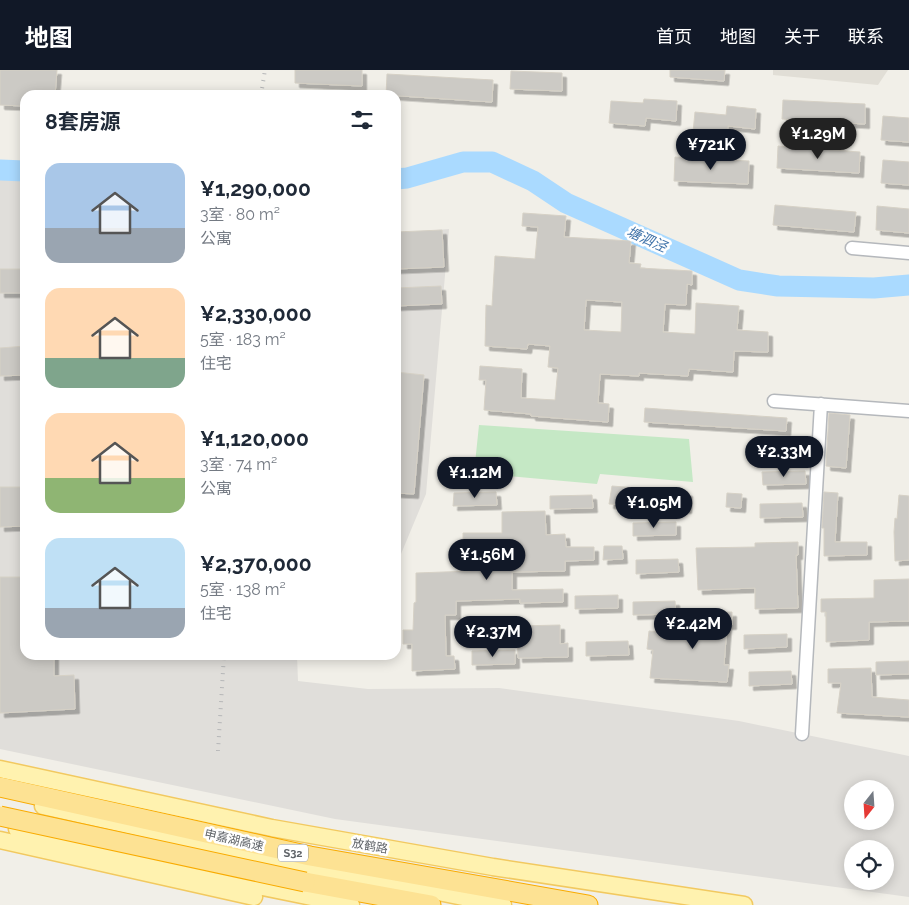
<!DOCTYPE html>
<html lang="zh">
<head>
<meta charset="utf-8">
<style>
  body { margin:0; font-family:Raleway,"Noto Sans SC",sans-serif; background:#f2f2f3; color:#1f2937; height:100vh; display:flex; flex-direction:column; font-size:19px; white-space:nowrap }
  * { box-sizing:border-box; margin:0 }
  p { font-size:16px; color:#747a83 }
  .icon { flex:none; width:28px; height:28px; fill:none; stroke:currentColor; stroke-width:2; stroke-linecap:round; stroke-linejoin:round }
  .map { position:relative; flex:1; overflow:hidden }
  .panel { position:absolute; left:20px; top:20px; width:381px; height:570px; display:flex; flex-direction:column; background:#fff; border-radius:15px; box-shadow:0 2px 12px #0003 }
  .panel>* { flex:none }
  .needle { width:32px; rotate:197deg }
  .fabs { position:absolute; left:844px; top:710px; display:grid; gap:10px }
  .fabs a { display:grid; place-items:center; width:50px; height:50px; border-radius:50%; background:#fff; box-shadow:0 2px 12px #0003; font-size:25px }
  .price { position:absolute; translate:-50% -42px; padding:0 11px; border-radius:18px; background:#111827; color:#fff; font-size:16px; line-height:32px; filter:drop-shadow(0 1px 2px #0008) }
  .price::after { content:''; position:absolute; left:50%; top:30px; width:15px; height:11px; margin-left:-8px; background:inherit; clip-path:polygon(0 0,100% 0,50% 100%) }
  .price.on { background:#222; color:#fff }
  ul { padding:0; list-style:none }
  li { display:flex; align-items:center; gap:15px; height:125px; padding:0 25px }
  li span { display:grid; place-items:center; flex:none; width:140px; height:100px; border-radius:15px; color:#555 }
  li>.icon { margin-inline-start:auto }
  span .icon { width:60px; height:60px; fill:#fffc; stroke-width:1 }
  li b { font-size:21px }
  h2 { display:flex; justify-content:space-between; align-items:center; height:60px; padding:0 25px; font-size:21px }
  header { display:flex; align-items:center; gap:30px; box-sizing:border-box; height:70px; padding:0 25px; background:#111827; color:#fff }
  header strong { font-size:24px }
  nav { display:flex; gap:28px; margin-inline-start:auto; font-size:18px }
  .map>svg:first-child { display:block }
  .industrial { fill:#e0deda; fill-rule:evenodd }
  .education { fill:#e1ded6 }
  .green { fill:#c5e8c5 }
  .lines { fill:none; stroke-linecap:round; stroke-linejoin:round }
  .river { stroke:#aadaff; stroke-width:21 }
  .building { fill:#cccac5; stroke:#d6d1c6; fill-rule:evenodd; filter:url(#shadow) }
  .minor-casing { stroke:#b5b8bc; stroke-width:15 }
  .major-casing { stroke:#f2c960; stroke-width:19 }
  .highway-casing { stroke:#f9ab00; stroke-width:21 }
  .minor { stroke:#fff; stroke-width:12 }
  .major { stroke:#fff2af; stroke-width:16 }
  .highway { stroke:#fde293; stroke-width:19 }
  .rail { stroke:#b6b7b8; stroke-width:4; stroke-dasharray:1 6; stroke-linecap:butt }
  .highway-bridge-casing { stroke:#f9ab00; stroke-width:21; stroke-linecap:butt }
  .highway-bridge { stroke:#fde293; stroke-width:19 }
  .labels { text-anchor:middle; dominant-baseline:central; stroke-width:5; stroke-linejoin:round; paint-order:stroke }
  .shield { fill:#fff; stroke:#8f9295; stroke-width:1 }
  .shield-label { font-size:11px; font-weight:bold; fill:#5f6368 }
  .street-label { font-size:12px; fill:#5f6368; stroke:#fff }
  .water-label { font-size:14px; font-style:italic; fill:#4174aa; stroke:#fff }
</style>
</head>
<body>
<header>
<strong>地图</strong>
<nav><a>首页</a><a>地图</a><a>关于</a><a>联系</a></nav>
</header>
<div class="map">
<svg width="909" height="835" viewBox="0 0 909 835">
  <defs>
    <filter id="shadow"><feDropShadow dx="4.5" dy="4.5" stdDeviation="0" flood-color="#0004"/></filter>
  </defs>
  <rect width="100%" height="100%" fill="#f1efe8"/>
  <path class="industrial" d="M0,109H25V585H297L298,611L368,619L499,618L739,651L909,686V827L335,749L0,679ZM852,719H885V751H852ZM852,779H885V811H852Z
    M449,159L426,424L396,496V163Z"/>
  <path class="education" d="M773,0H888L878,15L773,5Z"/>
  <path class="green" d="M479,355L689,369L693,412L600,404L597,414L474,403Z"/>
  <g class="lines">
    <path class="river" d="M0,100L25,101
      M396,109L407,108L463,92H492L533,111L566,133L739,210L778,216L874,218L909,215"/>
  </g>
  <path class="building" d="M0,0H57L55,25H25V36L0,35Z
    M295,0H362V16L295,13Z
    M670,0H725L724,11L670,7Z
    M511,1L562,3V21L510,19Z
    M387,4L493,10L492,32L386,25Z
    M644,29L677,31L676,51L646,48L645,56L609,53L611,31L643,33Z
    M783,30L865,34V54L782,49Z
    M727,36L756,39L755,59L728,56L727,65L693,62L695,42L726,45Z
    M883,46L909,48V72L881,70Z
    M778,76L860,82L859,103L777,98Z
    M675,87L749,91L748,114L674,111Z
    M883,90L909,92V115L881,113Z
    M775,135L856,142L854,162L773,155Z
    M877,136L909,139V163L876,160Z
    M523,143L566,146L564,167L631,171L629,193L641,194L640,198L692,201V215L687,214L686,235L665,234L663,262L695,264L696,233L739,236L737,260L768,262V282L734,281L733,302L689,299L688,306L639,303V306L600,304L598,333L609,334L608,352L531,346V344L484,340L486,310H479L480,296L522,299L521,328L555,330L558,298L548,297L550,276L528,274L527,279L485,276L486,235L492,236L495,186L535,189L538,157L522,156ZM586,230L622,232L621,262L584,260Z
    M442,160L444,197L396,199V162Z
    M0,199H25V223H0Z
    M441,216L442,234L396,236V218Z
    M25,276V305L0,306V278Z
    M396,302L424,305L414,424L396,423Z
    M645,338L787,348L786,361L644,352Z
    M829,343L850,345L846,398L826,396Z
    M805,401L806,414L763,415L762,402Z
    M612,416L688,422L687,439L609,434Z
    M0,417H25V456L0,457Z
    M496,422L497,435L453,436L454,423Z
    M824,422L838,423L835,472H867V485L824,486V458H822Z
    M727,423L742,424L741,438L726,437Z
    M592,425L593,438L550,439V426Z
    M899,425L909,426V490L895,491L894,462L895,448L897,449Z
    M802,433L803,447L760,448V434Z
    M545,441L546,465L565,464L566,477H594V490L565,491V501L512,502V520L563,519V532L520,533V529L456,531V545H445L446,586H454L455,599L412,601V574H403V560H413L414,533L416,532V503L471,501V477H463V463H502V442Z
    M676,452V465L633,466V453Z
    M798,472V485H796L798,538L755,539V518L698,520L696,478L755,477V473Z
    M604,476H622L623,489L603,490Z
    M678,489L679,502L636,504V490Z
    M0,507H25V585H54V606L74,605L75,639L0,643Z
    M909,509V551L869,552V570L826,572V542H821V529L874,528V510Z
    M618,525V538L575,539V526Z
    M675,531L676,544L633,545V532Z
    M732,542V555H727L724,595H729L727,612L650,608L653,580L647,579L649,561L690,564L689,543Z
    M507,548L508,561L465,562V549Z
    M560,555V574L568,573V587L518,588L517,556Z
    M787,564V577L744,579V565Z
    M628,571L629,585L586,586V572Z
    M515,580V594L472,595V581Z
    M909,591V604L876,605V592Z
    M871,598L872,627L909,630V647L837,643L841,613H828V599Z
    M791,601L792,614L749,616V602Z"/>
  <g class="lines">
    <defs>
      <path id="minor" d="M852,178L909,183
        M774,331L909,341
        M802,664L821,334"/>
      <path id="major" d="M0,699L272,758L493,797L744,835
        M43,736L305,795L503,835
        M17,759L209,806L351,835
        M0,770L254,827"/>
      <path id="highway" d="M0,717L310,786L588,835
        M305,812L431,835"/>
    </defs>
    <use href="#minor" class="minor-casing"/>
    <use href="#major" class="major-casing"/>
    <use href="#highway" class="highway-casing"/>
    <use href="#minor" class="minor"/>
    <use href="#major" class="major"/>
    <use href="#highway" class="highway"/>
    <path class="rail" d="M261,25L265,0
      M218,681L224,585"/>
    <defs>
      <path id="highway-bridge" d="M0,746L305,812"/>
    </defs>
    <use href="#highway-bridge" class="highway-bridge-casing"/>
    <use href="#highway-bridge" class="highway-bridge"/>
  </g>
  <g class="labels">
    <rect class="shield" x="278" y="774.5" width="30" height="17" rx="4"/>
    <g class="shield-label">
      <text x="293" y="783">S32</text>
    </g>
    <g class="street-label">
      <text transform="translate(234 770) rotate(13)">申嘉湖高速</text>
      <text transform="translate(370 776) rotate(10)">放鹤路</text>
    </g>
    <g class="water-label">
      <text transform="translate(647 169) rotate(24)">塘泗泾</text>
    </g>
  </g>
</svg>
<div class="fabs">
<a><svg class="needle" viewBox="-14 -14 28 28"><path d="M0-13l5 13h-10z" fill="#e53935"/><path d="M0 13l5-13h-10z" fill="#747a83"/></svg></a>
<a><svg class="icon" aria-label="locate" viewBox="0 0 24 24"><circle cx="12" cy="12" r="6"/><path d="M12 2v4M12 18v4M2 12h4M18 12h4"/></svg></a>
</div>
<b class="price on" style="left:818px;top:90px">¥1.29M</b>
<b class="price" style="left:711px;top:101px">¥721K</b>
<b class="price" style="left:784px;top:408px">¥2.33M</b>
<b class="price" style="left:475px;top:429px">¥1.12M</b>
<b class="price" style="left:654px;top:459px">¥1.05M</b>
<b class="price" style="left:487px;top:511px">¥1.56M</b>
<b class="price" style="left:693px;top:580px">¥2.42M</b>
<b class="price" style="left:493px;top:588px">¥2.37M</b>
<section class="panel">
<h2>8套房源<svg class="icon" aria-label="filters" viewBox="0 0 24 24"><path d="M4 7h16M4 17h16"/><circle cx="9" cy="7" r="2"/><circle cx="15" cy="17" r="2"/></svg></h2>
<ul>
<li><span style="background:linear-gradient(#a9c7e8 65%,#9aa5b1 0)"><svg class="icon" aria-label="home" viewBox="0 0 24 24"><path d="M3 11l9-7 9 7M6 9v11h12V9"/></svg></span><div><b>¥1,290,000</b><p>3室 · 80 m²</p><p>公寓</p></div></li>
<li><span style="background:linear-gradient(#ffd9b3 70%,#7fa58c 0)"><svg class="icon" aria-label="home" viewBox="0 0 24 24"><path d="M3 11l9-7 9 7M6 9v11h12V9"/></svg></span><div><b>¥2,330,000</b><p>5室 · 183 m²</p><p>住宅</p></div></li>
<li><span style="background:linear-gradient(#ffd9b3 65%,#8fb573 0)"><svg class="icon" aria-label="home" viewBox="0 0 24 24"><path d="M3 11l9-7 9 7M6 9v11h12V9"/></svg></span><div><b>¥1,120,000</b><p>3室 · 74 m²</p><p>公寓</p></div></li>
<li><span style="background:linear-gradient(#bfe0f5 70%,#9aa5b1 0)"><svg class="icon" aria-label="home" viewBox="0 0 24 24"><path d="M3 11l9-7 9 7M6 9v11h12V9"/></svg></span><div><b>¥2,370,000</b><p>5室 · 138 m²</p><p>住宅</p></div></li>
</ul>
</section>
</div>
</body>
</html>
